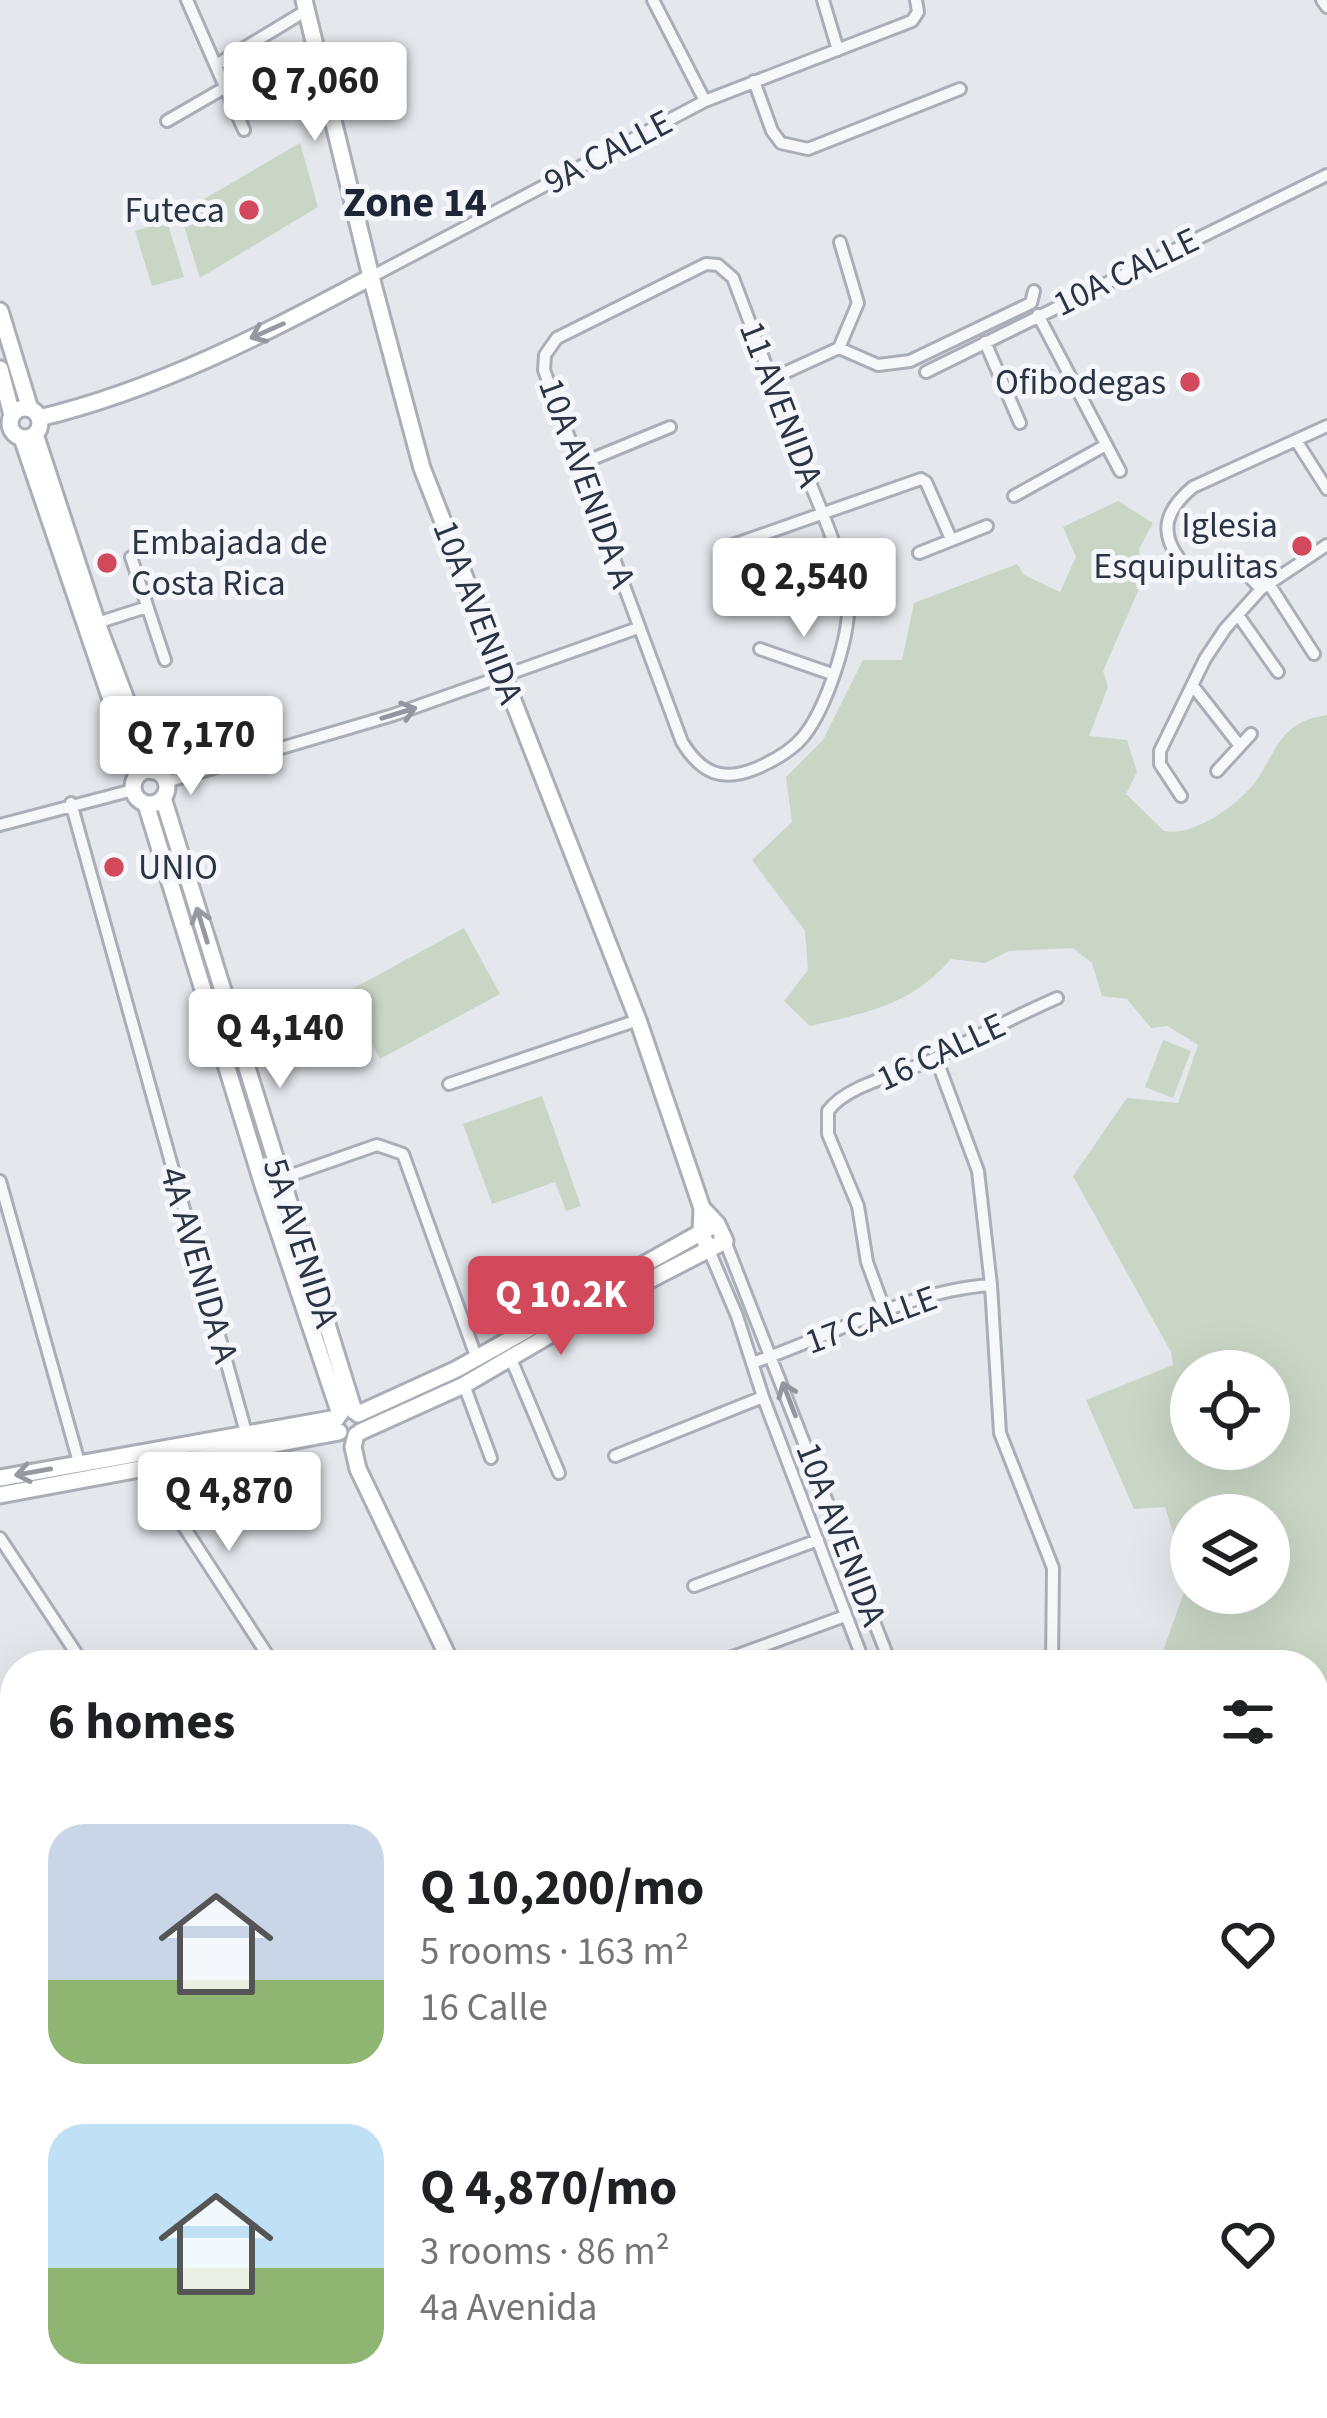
<!DOCTYPE html>
<html lang="en">
<head>
<meta charset="utf-8">
<style>
  body { margin:0; font-family:"Source Sans 3",sans-serif; background:#f2f2f2; color:#202124; height:100vh; display:flex; flex-direction:column; font-size:45px; white-space:nowrap }
  * { box-sizing:border-box; margin:0 }
  p { font-size:39px; color:#757577 }
  .icon { flex:none; width:66px; height:66px; fill:none; stroke:currentColor; stroke-width:2; stroke-linecap:round; stroke-linejoin:round }
  .map { position:relative; flex:1; overflow:hidden }
  .sheet { position:absolute; left:0px; top:1650px; width:1329px; height:768px; display:flex; flex-direction:column; background:#fff; border-radius:48px 48px 0 0; box-shadow:0 12px 48px #0002 }
  .sheet>* { flex:none }
  .tools { position:absolute; left:1170px; top:1350px; display:grid; gap:24px }
  .tools a { display:grid; place-items:center; width:120px; height:120px; border-radius:50%; background:#fff; box-shadow:0 12px 48px #0002; font-size:60px }
  .price { position:absolute; translate:-50% -102px; padding:0 27px; border-radius:12px; background:#fff; color:#222; font-size:39px; line-height:78px; filter:drop-shadow(0 3px 6px #0008) }
  .price::after { content:''; position:absolute; left:50%; top:72px; width:36px; height:27px; margin-left:-18px; background:inherit; clip-path:polygon(0 0,100% 0,50% 100%) }
  .price.on { background:#d1495b; color:#fff }
  ul { padding:0; list-style:none }
  li { display:flex; align-items:center; gap:36px; height:300px; padding:0 48px }
  li span { display:grid; place-items:center; flex:none; width:336px; height:240px; border-radius:36px; color:#555 }
  li>.icon { margin-inline-start:auto }
  span .icon { width:144px; height:144px; fill:#fffc; stroke-width:1 }
  li b { font-size:51px }
  h2 { display:flex; justify-content:space-between; align-items:center; height:144px; padding:0 48px; font-size:51px }
  .map>svg:first-child { display:block }
  .green { fill:#c9d6c5; fill-rule:evenodd }
  .lines { fill:none; stroke-linecap:round; stroke-linejoin:round }
  .street-casing { stroke:#a9aeb7; stroke-width:16 }
  .secondary-casing { stroke:#a9aeb7; stroke-width:21 }
  .primary-casing { stroke:#a3abb8; stroke-width:22 }
  .street { stroke:#f7f8fa; stroke-width:10 }
  .secondary { stroke:#fff; stroke-width:15 }
  .primary { stroke:#fff; stroke-width:16 }
  .oneway { stroke:#959aa2 }
  .oneway2 { stroke:#9196a0 }
  .poi-dot { fill:#d1495b; stroke:#f4f6f9; stroke-width:4.5 }
  .labels { text-anchor:middle; dominant-baseline:central; stroke-width:10; stroke-linejoin:round; paint-order:stroke }
  .street-label { font-size:36px; fill:#2b3445; stroke:#f4f6f9 }
  .poi-label { font-size:36px; fill:#2b3445; stroke:#f4f6f9; text-anchor:end }
  .quarter-label { font-size:42px; font-weight:bold; fill:#1d2536; stroke:#f4f6f9 }
</style>
</head>
<body>
<div class="map">
<svg width="1327" height="2418" viewBox="0 0 1327 2418">
  <rect width="100%" height="100%" fill="#e4e7ec"/>
  <path class="green" d="M300,143L318,207L200,278L180,213Z
    M167,221L184,277L152,286L135,231Z
    M1118,501L1153,523L1139,549L1142,582L1103,671L1108,687L1089,736L1127,740L1137,772L1126,794L1164,831C1194,838 1245,801 1260,775C1280,742 1284,722 1327,715V2392L1314,2374V2199L1319,2197L1314,2122V1665H1158L1188,1581L1165,1507L1134,1509L1086,1400L1173,1365L1171,1352L1073,1176L1127,1098L1178,1103L1198,1045L1168,1026L1151,1028L1127,999L1102,996L1092,963L1073,948L1009,951L985,963L951,959C910,1006 868,1012 810,1026L784,1001L808,970L805,931L752,860L792,822L786,777L823,740L863,660H902L914,603L1017,564L1024,575L1060,592L1076,557L1063,527ZM1191,1371H1269V1449H1191ZM1191,1515H1269V1593H1191Z
    M464,928L500,994L380,1059L345,993Z
    M1163,1040L1191,1051L1173,1098L1145,1087Z
    M542,1096L581,1206L566,1211L555,1182L492,1204L463,1124Z
    M966,2403H1058L1057,2418H951Z"/>
  <g class="lines">
    <defs>
      <path id="street" d="M187,0L244,130
        M653,0L705,101
        M823,0L838,50
        M1322,0L1327,7
        M216,65L307,10
        M754,81L772,131L781,143L808,149L960,89
        M167,121L226,87
        M706,264L718,265L733,278C759,347 785,416 811,485C824,517 845,565 848,599C851,635 826,709 803,737C792,750 773,761 757,768C722,783 701,773 682,742L544,370L545,355L557,338Z
        M371,277L705,101L912,21L918,12L916,0
        M1038,315L1120,471
        M985,342L1020,423
        M839,348L878,365L910,361L1031,303L1034,291
        M926,372L1327,175
        M771,379L839,348L858,303L840,242
        M1297,442L1327,489
        M580,464L670,427
        M1014,496L1106,445
        M724,548L921,479L926,482L951,539
        M919,553L987,526
        M131,557L165,660
        M1178,557C1158,529 1168,508 1193,487L1327,426
        M1238,565L1261,589
        M1269,584L1314,654
        M1238,615L1278,672
        M97,623L147,607
        M760,649L832,674
        M1193,686L1240,746
        M1217,771L1251,734
        M166,782L393,715L638,628
        M1181,796L1160,764V751L1205,659L1225,629L1261,589L1327,545
        M71,803L247,1436
        M0,825L133,790
        M936,1058L978,1171L991,1285L1000,1433L1053,1568L1052,1665
        M449,1084L638,1020
        M0,1181L80,1466
        M263,1185L377,1145L403,1154L477,1359
        M725,1241L891,1665
        M708,1248L737,1316L763,1397L865,1665
        M885,1311L867,1262L858,1206L828,1134V1111C848,1083 907,1073 938,1057C977,1036 1016,1016 1057,998
        M511,1359L559,1473
        M752,1363C830,1337 909,1290 991,1285
        M464,1385L491,1458
        M615,1456L763,1397
        M145,1467L274,1665
        M0,1538L84,1665
        M694,1586L818,1540
        M568,1658L571,1665
        M719,1662L845,1616
        M0,2334L15,2369
        M29,2403L36,2418
        M1068,2403L1069,2418
        M1201,2403L1206,2418
        M486,2418L491,2403
        M594,2418L600,2403
        M715,2418L720,2403"/>
      <path id="secondary" d="M304,0L371,277L422,468L638,1020L702,1208L701,1232L708,1248
        M0,311L30,409
        M0,369L12,415
        M10 423a15 15 0 1 1 30 0a15 15 0 1 1-30 0Z
        M39,418C156,390 265,334 371,277
        M35,434L97,623L153,771
        M22,438L137,776
        M133 787a17 17 0 1 1 34 0a17 17 0 1 1-34 0Z
        M163,798L354,1411
        M146,804L263,1185L340,1414
        M358,1414L457,1369L709,1228
        M360,1432L464,1385L603,1304L725,1241L717,1224L702,1208
        M356,1435L353,1447L358,1469L452,1665
        M0,1478L337,1418
        M0,1495L339,1432
        M0,1888L15,1891
        M0,1982L15,1979"/>
      <path id="primary" d="M0,1856L15,1878
        M0,2020L15,2045
        M207,2403L214,2418
        M296,2403L302,2418
        M228,2418L239,2403"/>
    </defs>
    <use href="#street" class="street-casing"/>
    <use href="#secondary" class="secondary-casing"/>
    <use href="#primary" class="primary-casing"/>
    <use href="#street" class="street"/>
    <use href="#secondary" class="secondary"/>
    <use href="#primary" class="primary"/>
  </g>
  <defs><path id="oneway-shaft" d="M-6 0H5M1.5-3L5.5 0L1.5 3" fill="none" stroke-width="1.6" stroke-linecap="round" stroke-linejoin="round" transform="scale(3)"/></defs>
  <g class="oneway">
    <use href="#oneway-shaft" transform="translate(267 331) rotate(156)"/>
    <use href="#oneway-shaft" transform="translate(202 925) rotate(-107)"/>
    <use href="#oneway-shaft" transform="translate(33 1472) rotate(170)"/>
  </g>
  <g class="oneway2">
    <use href="#oneway-shaft" transform="translate(399 713) rotate(-17)"/>
    <use href="#oneway-shaft" transform="translate(789 1399) rotate(-111)"/>
  </g>
  <g class="poi-dot">
    <circle cx="249" cy="210" r="12"/>
    <circle cx="1190" cy="382" r="12"/>
    <circle cx="1302" cy="546" r="12"/>
    <circle cx="107" cy="563" r="12"/>
    <circle cx="114" cy="867" r="12"/>
  </g>
  <g class="labels">
    <g class="street-label">
      <text transform="translate(608 152) rotate(-28)">9A CALLE</text>
      <text transform="translate(1126 272) rotate(-26)">10A CALLE</text>
      <text transform="translate(781 404) rotate(69)">11 AVENIDA</text>
      <text transform="translate(587 483) rotate(70)">10A AVENIDA A</text>
      <text transform="translate(478 612) rotate(69)">10A AVENIDA</text>
      <text transform="translate(941 1052) rotate(-25)">16 CALLE</text>
      <text transform="translate(301 1243) rotate(72)">5A AVENIDA</text>
      <text transform="translate(199 1265) rotate(74)">4A AVENIDA A</text>
      <text transform="translate(871 1320) rotate(-20)">17 CALLE</text>
      <text transform="translate(841 1534) rotate(69)">10A AVENIDA</text>
    </g>
    <g class="poi-label">
      <text x="225" y="210">Futeca</text>
      <text x="1166" y="382">Ofibodegas</text>
      <text x="1278" y="525">Iglesia<tspan x="1278" dy="41">Esquipulitas</tspan></text>
      <text x="131" y="542" text-anchor="start">Embajada de<tspan x="131" dy="41">Costa Rica</tspan></text>
      <text x="138" y="867" text-anchor="start">UNIO</text>
    </g>
    <g class="quarter-label">
      <text x="415" y="203">Zone 14</text>
    </g>
  </g>
</svg>
<div class="tools">
<a><svg class="icon" aria-label="locate" viewBox="0 0 24 24"><circle cx="12" cy="12" r="6"/><path d="M12 2v4M12 18v4M2 12h4M18 12h4"/></svg></a>
<a><svg class="icon" aria-label="layers" viewBox="0 0 24 24"><path d="M12 4l9 5-9 5-9-5zM3 14l9 5 9-5"/></svg></a>
</div>
<b class="price" style="left:315px;top:144px">Q 7,060</b>
<b class="price" style="left:804px;top:640px">Q 2,540</b>
<b class="price" style="left:191px;top:798px">Q 7,170</b>
<b class="price" style="left:280px;top:1091px">Q 4,140</b>
<b class="price on" style="left:561px;top:1358px">Q 10.2K</b>
<b class="price" style="left:229px;top:1554px">Q 4,870</b>
<section class="sheet">
<h2>6 homes<svg class="icon" aria-label="filters" viewBox="0 0 24 24"><path d="M4 7h16M4 17h16"/><circle cx="9" cy="7" r="2"/><circle cx="15" cy="17" r="2"/></svg></h2>
<ul>
<li><span style="background:linear-gradient(#c9d6e8 65%,#8fb573 0)"><svg class="icon" aria-label="home" viewBox="0 0 24 24"><path d="M3 11l9-7 9 7M6 9v11h12V9"/></svg></span><div><b>Q 10,200/mo</b><p>5 rooms · 163 m²</p><p>16 Calle</p></div><svg class="icon" aria-label="heart" viewBox="0 0 24 24"><path d="M12 20l-8-8c-3-5 5-10 8-4 3-6 11-1 8 4z"/></svg></li>
<li><span style="background:linear-gradient(#bfe0f5 60%,#8fb573 0)"><svg class="icon" aria-label="home" viewBox="0 0 24 24"><path d="M3 11l9-7 9 7M6 9v11h12V9"/></svg></span><div><b>Q 4,870/mo</b><p>3 rooms · 86 m²</p><p>4a Avenida</p></div><svg class="icon" aria-label="heart" viewBox="0 0 24 24"><path d="M12 20l-8-8c-3-5 5-10 8-4 3-6 11-1 8 4z"/></svg></li>
</ul>
</section>
</div>
</body>
</html>
